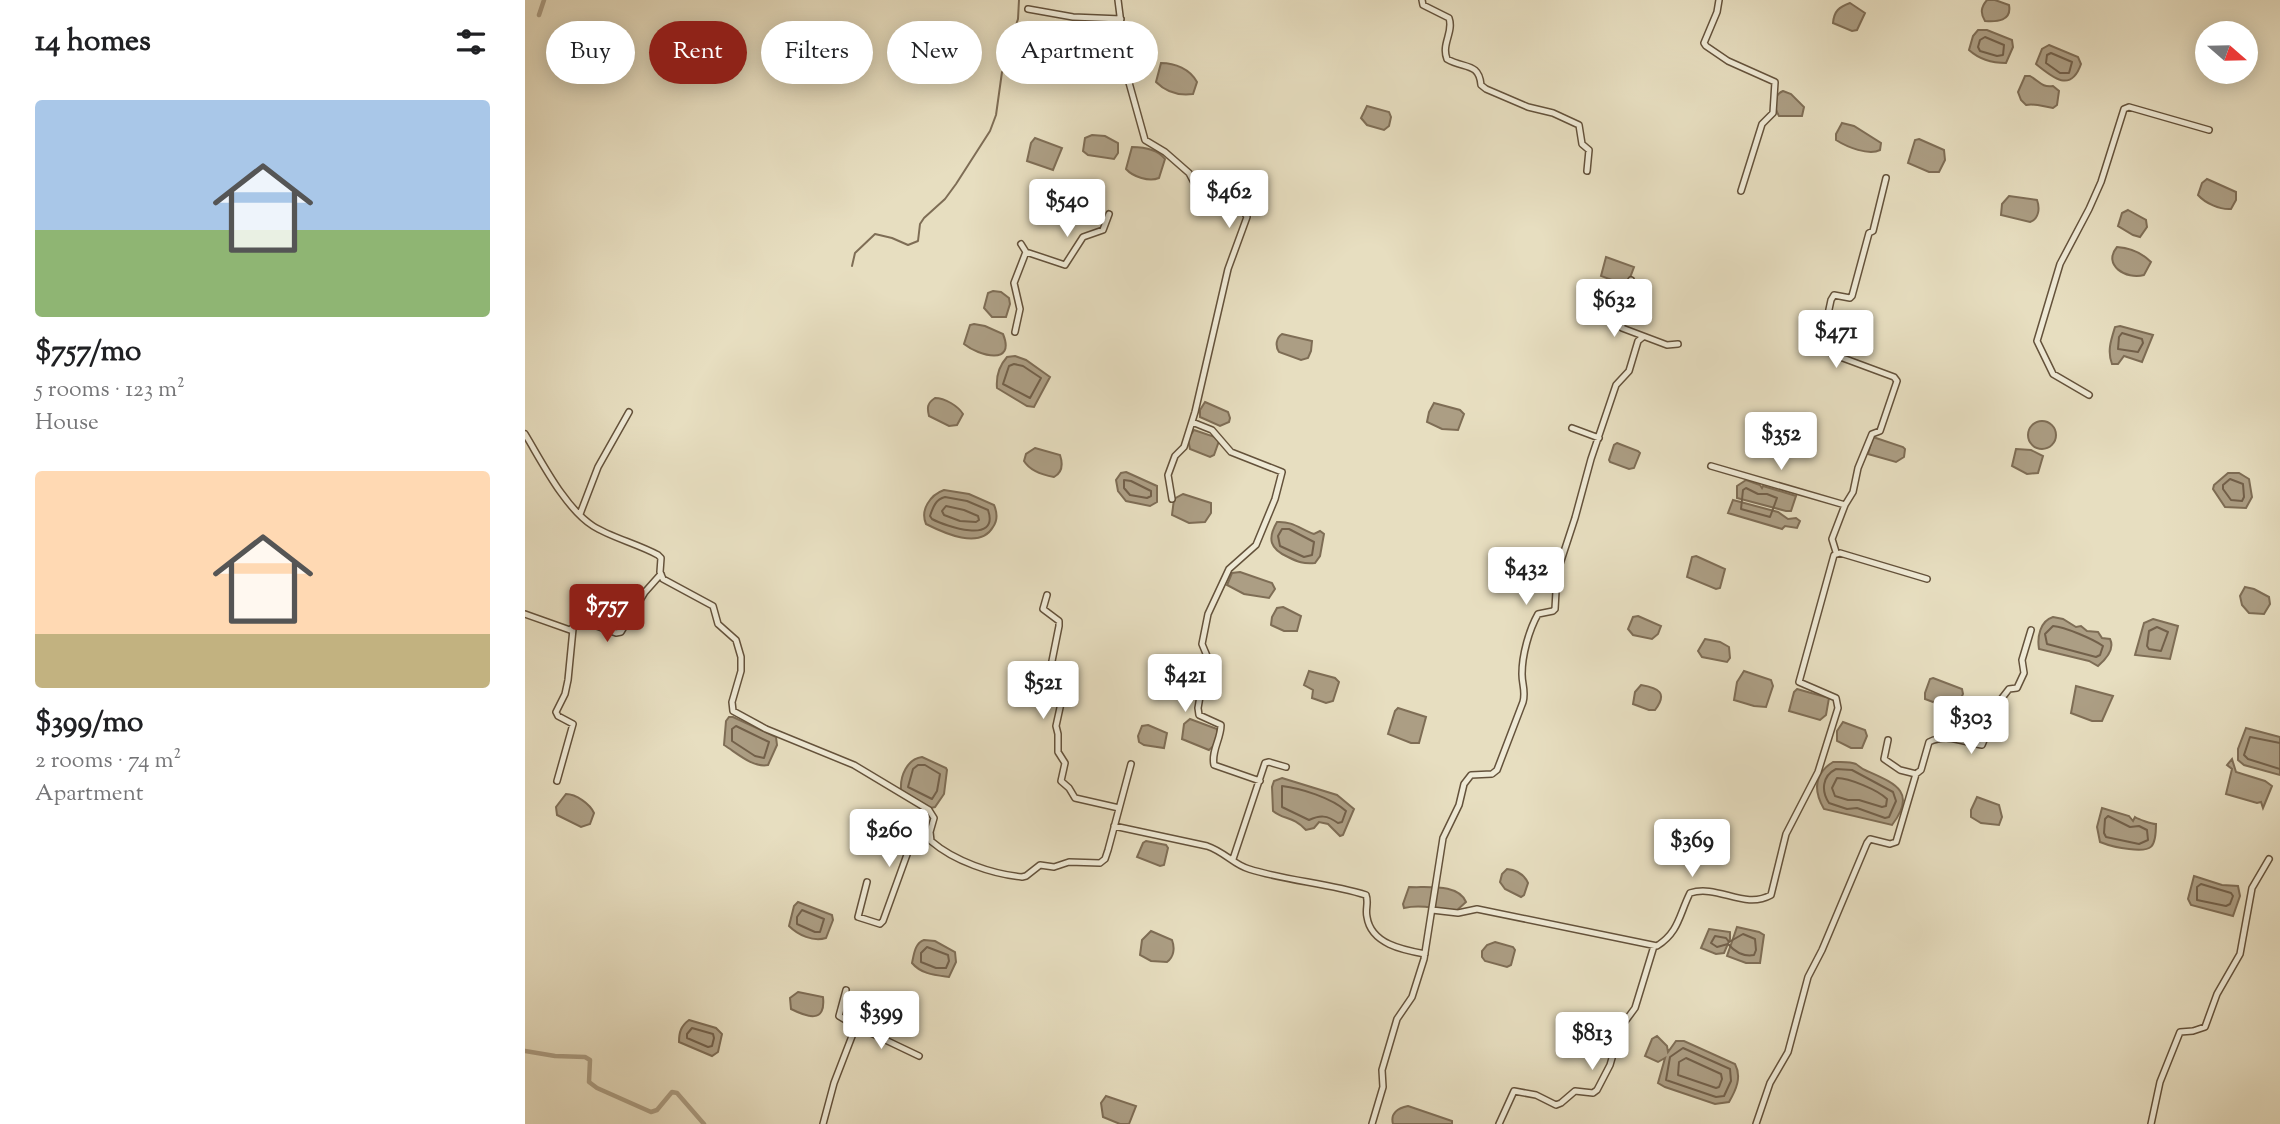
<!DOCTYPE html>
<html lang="en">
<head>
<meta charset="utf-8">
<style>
  body { margin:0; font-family:"Sorts Mill Goudy",serif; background:#f6f6f6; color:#202124; height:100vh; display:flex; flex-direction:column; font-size:26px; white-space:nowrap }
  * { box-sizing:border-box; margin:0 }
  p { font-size:23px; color:#757577 }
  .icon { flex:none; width:38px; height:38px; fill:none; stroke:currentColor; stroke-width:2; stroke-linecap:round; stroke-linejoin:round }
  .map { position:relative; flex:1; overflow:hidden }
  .sheet { display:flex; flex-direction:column; background:#fff; width:525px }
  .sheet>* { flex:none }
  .hud { position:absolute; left:21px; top:21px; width:665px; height:63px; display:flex; gap:14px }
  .needle { width:46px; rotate:110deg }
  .controls { position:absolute; left:1670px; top:21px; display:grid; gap:14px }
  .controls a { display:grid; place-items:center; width:63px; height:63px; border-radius:50%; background:#fff; box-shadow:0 4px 18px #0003; font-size:35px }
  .price { position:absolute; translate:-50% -60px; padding:0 16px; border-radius:7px; background:#fff; color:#222; font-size:23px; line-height:46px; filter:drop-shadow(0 2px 4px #0008) }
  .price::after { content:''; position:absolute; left:50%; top:42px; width:21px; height:16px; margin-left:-10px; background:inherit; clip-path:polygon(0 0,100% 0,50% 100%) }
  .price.on { background:#8f2418; color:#fff }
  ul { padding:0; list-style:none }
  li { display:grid; align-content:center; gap:14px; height:371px; padding:0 35px }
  li span { display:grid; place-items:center; height:217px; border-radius:7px; color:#555 }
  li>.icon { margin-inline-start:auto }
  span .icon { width:126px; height:126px; fill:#fffc; stroke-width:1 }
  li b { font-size:30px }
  h2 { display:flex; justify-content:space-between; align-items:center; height:84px; padding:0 35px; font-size:30px }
  .tag { padding:0 24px; border-radius:32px; background:#fff; box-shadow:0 4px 18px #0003; font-size:24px; line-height:63px }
  .tag.on { background:#8f2418; color:#fff }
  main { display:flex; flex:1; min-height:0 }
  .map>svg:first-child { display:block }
  .water { fill:#ac9e84; stroke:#7e6d55; stroke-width:2 }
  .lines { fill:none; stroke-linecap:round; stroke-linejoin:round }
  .shore { stroke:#72604a; stroke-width:2 }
  .stream { stroke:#7e6d55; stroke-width:2 }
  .canal { stroke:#ac9e84; stroke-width:4.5 }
  .minor-casing { stroke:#64523b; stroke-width:8 }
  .minor { stroke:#efead6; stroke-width:5 }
</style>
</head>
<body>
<main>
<section class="sheet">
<h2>14 homes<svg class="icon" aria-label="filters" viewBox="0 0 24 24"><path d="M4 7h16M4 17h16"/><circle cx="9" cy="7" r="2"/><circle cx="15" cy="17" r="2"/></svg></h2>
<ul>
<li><span style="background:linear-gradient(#a9c7e8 60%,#8fb573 0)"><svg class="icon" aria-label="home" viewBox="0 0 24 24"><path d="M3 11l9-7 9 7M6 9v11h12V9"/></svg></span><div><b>$757/mo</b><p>5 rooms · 123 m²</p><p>House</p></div></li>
<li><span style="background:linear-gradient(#ffd9b3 75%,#c2b280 0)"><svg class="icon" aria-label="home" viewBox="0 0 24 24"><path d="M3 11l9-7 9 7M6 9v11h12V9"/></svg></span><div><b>$399/mo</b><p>2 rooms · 74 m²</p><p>Apartment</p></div></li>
</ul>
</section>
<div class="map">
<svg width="1755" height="1124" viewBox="0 0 1755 1124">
  <rect width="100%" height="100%" fill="#e7dec0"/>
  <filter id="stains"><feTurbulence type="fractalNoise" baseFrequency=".00286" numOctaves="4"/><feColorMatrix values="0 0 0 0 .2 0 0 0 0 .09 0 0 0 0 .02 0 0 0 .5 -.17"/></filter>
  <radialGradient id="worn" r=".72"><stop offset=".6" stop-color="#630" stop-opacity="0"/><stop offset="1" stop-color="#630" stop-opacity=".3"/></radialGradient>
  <path class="water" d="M1462,0H1470L1484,5C1487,21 1472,22 1460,21C1455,13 1456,7 1462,0Z
    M1325,3L1340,13L1332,30L1327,31L1308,23C1309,11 1314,7 1325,3Z
    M1453,30H1462L1487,40L1488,47L1481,63C1467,63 1455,60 1444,50L1448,36Z
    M1524,45L1553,57L1556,64C1546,93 1528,78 1511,64L1517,49Z
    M636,63C650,63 665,69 672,82L668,94C653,96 641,92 631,82Z
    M1500,76H1505C1514,81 1517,88 1528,86L1534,91L1532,105L1528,108C1519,107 1511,103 1501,105L1496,100L1493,92Z
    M1258,91L1266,94L1279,107L1277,116H1254C1249,107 1247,96 1258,91Z
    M842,106L864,112L866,117L864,126L859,130L842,125L836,118Z
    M1317,123L1329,126L1356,143L1355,150C1344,156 1322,147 1311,140V134Z
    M567,135L580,136L593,143V153L589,159L563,155L558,151L560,138Z
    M510,138L537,148L528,170L502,161L506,143Z
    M1394,139L1419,150L1420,160L1414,172H1404L1383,163L1390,140Z
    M607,147C619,147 632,149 640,159L634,178C624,182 608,177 601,169Z
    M1682,179L1711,192V200L1706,209C1695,210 1680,203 1673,195L1677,183Z
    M1484,196L1512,200C1515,208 1514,219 1505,222L1476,215L1477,204Z
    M1603,210L1621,220L1622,227L1615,237L1608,235L1593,226L1597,213Z
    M1592,247C1606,248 1616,252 1626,262L1619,275C1601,280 1577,265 1592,247Z
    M1081,257L1109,267L1103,283L1100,285L1076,276Z
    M468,291L476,292L484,298L485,304L481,317H467L459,308L463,293Z
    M449,324L460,326L478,334C491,366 454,356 439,344L445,325Z
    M1595,326L1628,335L1617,362L1599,356L1593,364H1587C1582,351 1586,340 1590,327Z
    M757,334L787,341L786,351L783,358L776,360L754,352C750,346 751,338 757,334Z
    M490,356L501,360L525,377L509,407L502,406L472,388C471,377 474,366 482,357Z
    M410,398C420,398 433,406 438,414L432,425L424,426L404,416C402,408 402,403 410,398Z
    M680,402L703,412L705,418L704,422L695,426L675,417V410Z
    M909,403L935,410L939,414L933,430L917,429L902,422L904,412Z
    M1503 435a14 14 0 1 1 28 0a14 14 0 1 1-28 0Z
    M669,430L690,437L694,441L689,455L685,457L665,449L663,439Z
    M1348,437L1378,447L1380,449L1379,457L1371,462L1343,454Z
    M1092,443L1113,451L1115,453L1109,468L1104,469L1085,462L1084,460L1089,445Z
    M510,448L535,455C538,464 538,472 529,477C518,475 505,471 499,461L501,454Z
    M1491,449L1506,450L1518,456L1513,473L1502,474L1487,466Z
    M601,472L632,486V502L625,506L601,501L593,491L591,480L596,473Z
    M1703,473H1714L1724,479L1727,497L1721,508L1700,507L1688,489L1689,485Z
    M1221,480L1235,485L1237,488L1238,486L1271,496L1266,511H1261L1212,498V486Z
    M419,490L444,494L469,505C472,512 473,520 468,527C455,550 419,533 401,524C395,510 405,495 419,490Z
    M658,494L686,503V513L680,522L664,523L647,515L649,499Z
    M1208,500L1253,512L1263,519L1271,518L1275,521L1272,528L1260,526L1257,529L1203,513Z
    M752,522C768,521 775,529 789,534L795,531L799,534L795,556L790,563C778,564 773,562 763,557C745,549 742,539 752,522Z
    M1171,556L1200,569L1195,588L1191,589L1162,577L1167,557Z
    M715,572L747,583L750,589L744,598L719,594L702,585L707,573Z
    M1720,587L1729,589L1744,597L1745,604L1739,614L1724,613L1717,605L1715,596Z
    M758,607L776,616L772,631H759L746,625L747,617L752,608Z
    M1113,616L1136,626L1133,634L1127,639L1108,635L1103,629L1108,617Z
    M1528,617L1538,619L1551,627L1556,626L1562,631L1573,632L1577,638L1585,639C1590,649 1580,660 1573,666L1564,661L1514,649C1512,637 1515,621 1528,617Z
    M1628,619L1653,626L1645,659L1610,655L1619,623Z
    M1180,639L1195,642L1204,647L1205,658L1202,662L1177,657L1173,651Z
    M784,671L810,678L814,682L808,701L801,703L787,698L788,690L779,685Z
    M1219,671L1246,680L1248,686L1241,707L1229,706L1209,700L1212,682Z
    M1408,678L1437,689L1438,694L1432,707L1416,705L1400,699V693L1405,679Z
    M1116,685C1134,688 1143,693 1130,710H1124L1108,704L1110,692Z
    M1551,686L1588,696L1577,721H1567L1546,713Z
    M1272,689L1304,698L1301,715L1295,720L1264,711L1269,692Z
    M873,708L901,717L894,743H886L863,734L870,711Z
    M204,717H208L251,737L252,745L243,765C228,768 212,753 199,745L201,721Z
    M665,719L692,729C693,737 692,744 684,750L657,739L659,724Z
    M1318,722L1340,730L1342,736L1337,748H1326L1312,741V731Z
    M623,725L642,733L639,748L619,745L614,742L613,736L617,726Z
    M1721,728L1755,737V775L1719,765L1713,760V749Z
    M397,757L421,768L422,770L419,794L410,807L406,808L376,790C375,776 382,759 397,757Z
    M1707,759L1711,772L1740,781L1747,786L1738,808L1736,802L1732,803L1701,794L1707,769L1702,765Z
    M1308,762C1315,762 1325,761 1331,764C1334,766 1337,769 1340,770C1369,783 1393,791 1367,825L1299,809C1288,790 1289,774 1308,762Z
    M757,778L812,795L829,809L818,835L815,836L803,824L794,822L789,828L781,830C768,816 759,820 748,811L747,787L749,781Z
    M41,794C51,794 65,804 69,813L65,824L56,827L32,815L31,807Z
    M1452,797L1474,805L1477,817L1474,825L1456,823L1446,817V810Z
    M1577,808L1604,816L1608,821L1610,817C1613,819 1626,824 1631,824C1631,848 1627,852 1604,849C1593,848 1585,846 1575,842L1572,827Z
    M621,841L641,845L643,848L639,865L635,866L612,857L618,843Z
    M982,869C992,870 999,874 1003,883L999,895L996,897L980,889L975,882L977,874Z
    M1669,876L1697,885L1713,886L1715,896L1708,916L1666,905L1663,899Z
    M884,887C902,888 933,883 941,902L930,912C913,909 897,904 879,908L878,904Z
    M273,902L307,915L308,920L301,938C288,942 273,935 264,926L269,906Z
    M1212,927L1234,932L1239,935L1235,963H1221L1202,956Z
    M1184,929L1205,932V939L1199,953L1191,954L1176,948Z
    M626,931L647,940C650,948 649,957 642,962L626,961L615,955L617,940Z
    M399,940L410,941L430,952L431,962L424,977C410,975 396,974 387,963C389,954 390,943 399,940Z
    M970,942L988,947L990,950L986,965L982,967L960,961L957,957V951L962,945Z
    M273,992L298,997C301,1024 282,1017 266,1009L265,998Z
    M164,1020L191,1028L197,1034L193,1052L187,1056L154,1042C154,1032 156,1026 164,1020Z
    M1132,1036L1142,1046L1143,1052L1151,1041H1159L1210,1064C1217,1077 1211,1090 1204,1102L1190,1104L1140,1087L1133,1083L1140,1058L1133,1062L1120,1056L1127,1039Z
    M581,1096L611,1106L604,1124H595L578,1117L576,1103Z
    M883,1106L927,1121V1124H868C865,1113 873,1108 883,1106Z"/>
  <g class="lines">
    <path class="shore" d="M1460,37L1479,45L1478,55L1472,56L1455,51L1453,47L1455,40Z
      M1526,53L1547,62L1544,73H1535L1521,63L1522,55Z
      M1597,333L1617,339L1618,343L1613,352L1593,349L1594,337Z
      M489,364L498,366L516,378L505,398L478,384L484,366Z
      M1705,479L1718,484L1719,497L1717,501L1706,500L1698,489V485Z
      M599,480L606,481L626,491V496L622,498L605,495L599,488Z
      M1221,488L1233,494H1242L1252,498L1245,517L1216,509L1218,490Z
      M420,497L442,501L463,510C475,545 420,526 407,519L405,516C408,507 411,499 420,497Z
      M421,506L439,510L453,516L454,520L451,522L435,521L419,515L417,511Z
      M757,529H764L789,542L787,555L779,557L755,546L753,536Z
      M1528,626C1540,627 1568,639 1578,646L1575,655L1571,657L1522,644L1520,634Z
      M1632,627L1643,632L1636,651L1624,649L1622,646L1624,631Z
      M211,726L244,742L239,758L230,756L207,741V729Z
      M1755,743L1725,737L1719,755L1723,759L1755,769
      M393,765H400L415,774L412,791L407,799L383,787L388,769Z
      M1311,769L1327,770L1368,792L1371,801L1364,817L1360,818L1332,808L1322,809L1304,803C1296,791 1297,776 1311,769Z
      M1312,778C1324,778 1353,790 1362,799L1361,806L1357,807L1334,800H1323L1310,796L1307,788Z
      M757,786C775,788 807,798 821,811L817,822L813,823C802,815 795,815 784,820L757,807Z
      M1583,816L1605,827L1614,826L1622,830L1623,840L1614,844L1581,837L1579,833L1580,819Z
      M1676,884L1706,893L1708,896L1705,904L1701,906L1672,900V887Z
      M277,910L299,919L295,932H290L272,924V917Z
      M1218,934L1230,939L1231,950L1229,955C1218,957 1210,952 1203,944L1192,947L1186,943L1190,936L1201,938L1204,942Z
      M402,947L423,955L424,961L421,968H411L396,962V953Z
      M167,1028L188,1034L189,1038L187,1046L183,1047L162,1038V1034Z
      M1158,1048L1205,1069L1206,1081L1199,1096L1191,1097L1141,1080L1145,1057Z
      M1161,1058L1196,1074L1197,1079L1194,1087L1191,1088L1153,1075L1154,1062Z"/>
    <path class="stream" d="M327,266L330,253L350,234L367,238L383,245L393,241L395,224L399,218L420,199L431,184L465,131L471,115L477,72L487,59L488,34L493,19L494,0"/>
    <path class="canal" d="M14,15L19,0
      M0,1051L30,1056L60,1057L65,1060L64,1082L72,1088L126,1112L132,1110L147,1092L152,1093L179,1124"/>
    <defs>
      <path id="minor" d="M593,0L603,79L620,140L640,152L664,173L675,194L719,212L722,217L703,269L670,412L659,447L650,456L643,475L647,499
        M897,0L898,5L924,18C929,32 916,44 922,59C939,69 954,62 956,85L961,89L1003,107L1028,113L1054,125L1057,144L1064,150L1062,171
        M1194,0L1192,12L1179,43L1181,46L1203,61L1250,82L1248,113L1237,124L1216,191
        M503,9L548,17L596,19
        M496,244L501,252L540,265L558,237L578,230L584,214
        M1106,280L1101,291C1107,307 1095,313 1097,328L1142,345L1153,344
        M490,332L495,309L489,283L501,252
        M1564,395L1528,374L1512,341L1535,264L1564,209L1576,182L1599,109L1604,107L1684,130
        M667,422L687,430L706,452L757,472L750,499L731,545L704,569L683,614L677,644L682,656L673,708L674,715L696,725C696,739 686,751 689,765L735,781
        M1047,428L1074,438
        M0,434C17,462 40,508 68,526C85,537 113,544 133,555L136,558L135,572L138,579L188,606L193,624L211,640L216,657V671L207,702L208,711L241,729L329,765L404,810L409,818L405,832L406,841C429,861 467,874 497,877L501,876L515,865L529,867L544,862L575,863L580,859L583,850L606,764
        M1186,466L1320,505
        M55,514L73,467L104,412
        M1311,552L1307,539L1320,505L1328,492L1333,468L1347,434L1355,431L1372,381L1369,377L1307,354L1296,347L1306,300L1309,295L1325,298L1327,296L1344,233L1348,231L1361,178
        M522,595L518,609L534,621V626L522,686L538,694L531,726L533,734V752L540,763L536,781L544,788L550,798L594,808
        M0,614L45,630L55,620L91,633L96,632L120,592L136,574
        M1363,740L1359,759L1375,770L1391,774L1396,770L1404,742C1423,733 1437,742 1457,745L1477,698L1484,689L1492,688L1499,673L1497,660L1506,630
        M32,781L48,724L33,716L31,712L40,694L43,680L48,629
        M589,826L682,846C700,852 709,865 724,869C762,881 803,883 841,895C844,903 840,909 842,917C846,944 878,950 900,954
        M708,859L740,763L744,762L761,767
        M342,882L333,917L355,924L358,921L388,838L401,839L405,837
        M907,910L933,913L952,909L1132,946C1154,932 1154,915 1165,893C1193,884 1219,910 1246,895L1261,834L1293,772L1313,708L1311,698L1274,682L1309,555L1315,553L1402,579
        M329,1025L394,1056
        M298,1124L309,1083L329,1031V1025L314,1016L321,990
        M847,1124L858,1087L857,1070L872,1019L887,997L899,959L918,838L934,805L939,784L946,775L967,774L972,770L998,702C1001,691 997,685 997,674C997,655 1004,630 1013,614L1028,611L1030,609L1032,573L1050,518L1066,459L1091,385L1104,371L1113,341L1118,337
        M974,1124L989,1091L1011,1095L1031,1105L1036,1103L1050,1091L1068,1093L1072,1090L1085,1065L1096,1027L1110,1008L1129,946
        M1231,1124L1245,1083L1263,1052L1283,977L1297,950L1342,843L1345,839L1365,844L1371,842L1391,774
        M1626,1124L1635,1082L1655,1032L1668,1031L1680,1027L1692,994L1715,954L1727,888L1744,859"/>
    </defs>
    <use href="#minor" class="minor-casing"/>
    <use href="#minor" class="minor"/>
  </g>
  <rect width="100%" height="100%" filter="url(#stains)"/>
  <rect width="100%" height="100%" fill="url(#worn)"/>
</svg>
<div class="controls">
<a><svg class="needle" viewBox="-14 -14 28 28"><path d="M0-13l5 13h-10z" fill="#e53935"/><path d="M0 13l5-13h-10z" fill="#757577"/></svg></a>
</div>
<b class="price" style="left:704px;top:230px">$462</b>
<b class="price" style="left:542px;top:239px">$540</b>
<b class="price" style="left:1089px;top:339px">$632</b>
<b class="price" style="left:1311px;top:370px">$471</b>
<b class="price" style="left:1256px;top:472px">$352</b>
<b class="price" style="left:1001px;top:607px">$432</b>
<b class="price on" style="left:82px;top:644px">$757</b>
<b class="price" style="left:660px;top:714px">$421</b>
<b class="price" style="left:518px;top:721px">$521</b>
<b class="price" style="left:1446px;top:756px">$303</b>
<b class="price" style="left:364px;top:869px">$260</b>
<b class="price" style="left:1167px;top:879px">$369</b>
<b class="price" style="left:356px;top:1051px">$399</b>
<b class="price" style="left:1067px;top:1072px">$813</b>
<div class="hud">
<a class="tag">Buy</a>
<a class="tag on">Rent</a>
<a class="tag">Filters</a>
<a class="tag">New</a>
<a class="tag">Apartment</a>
</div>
</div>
</main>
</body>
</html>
